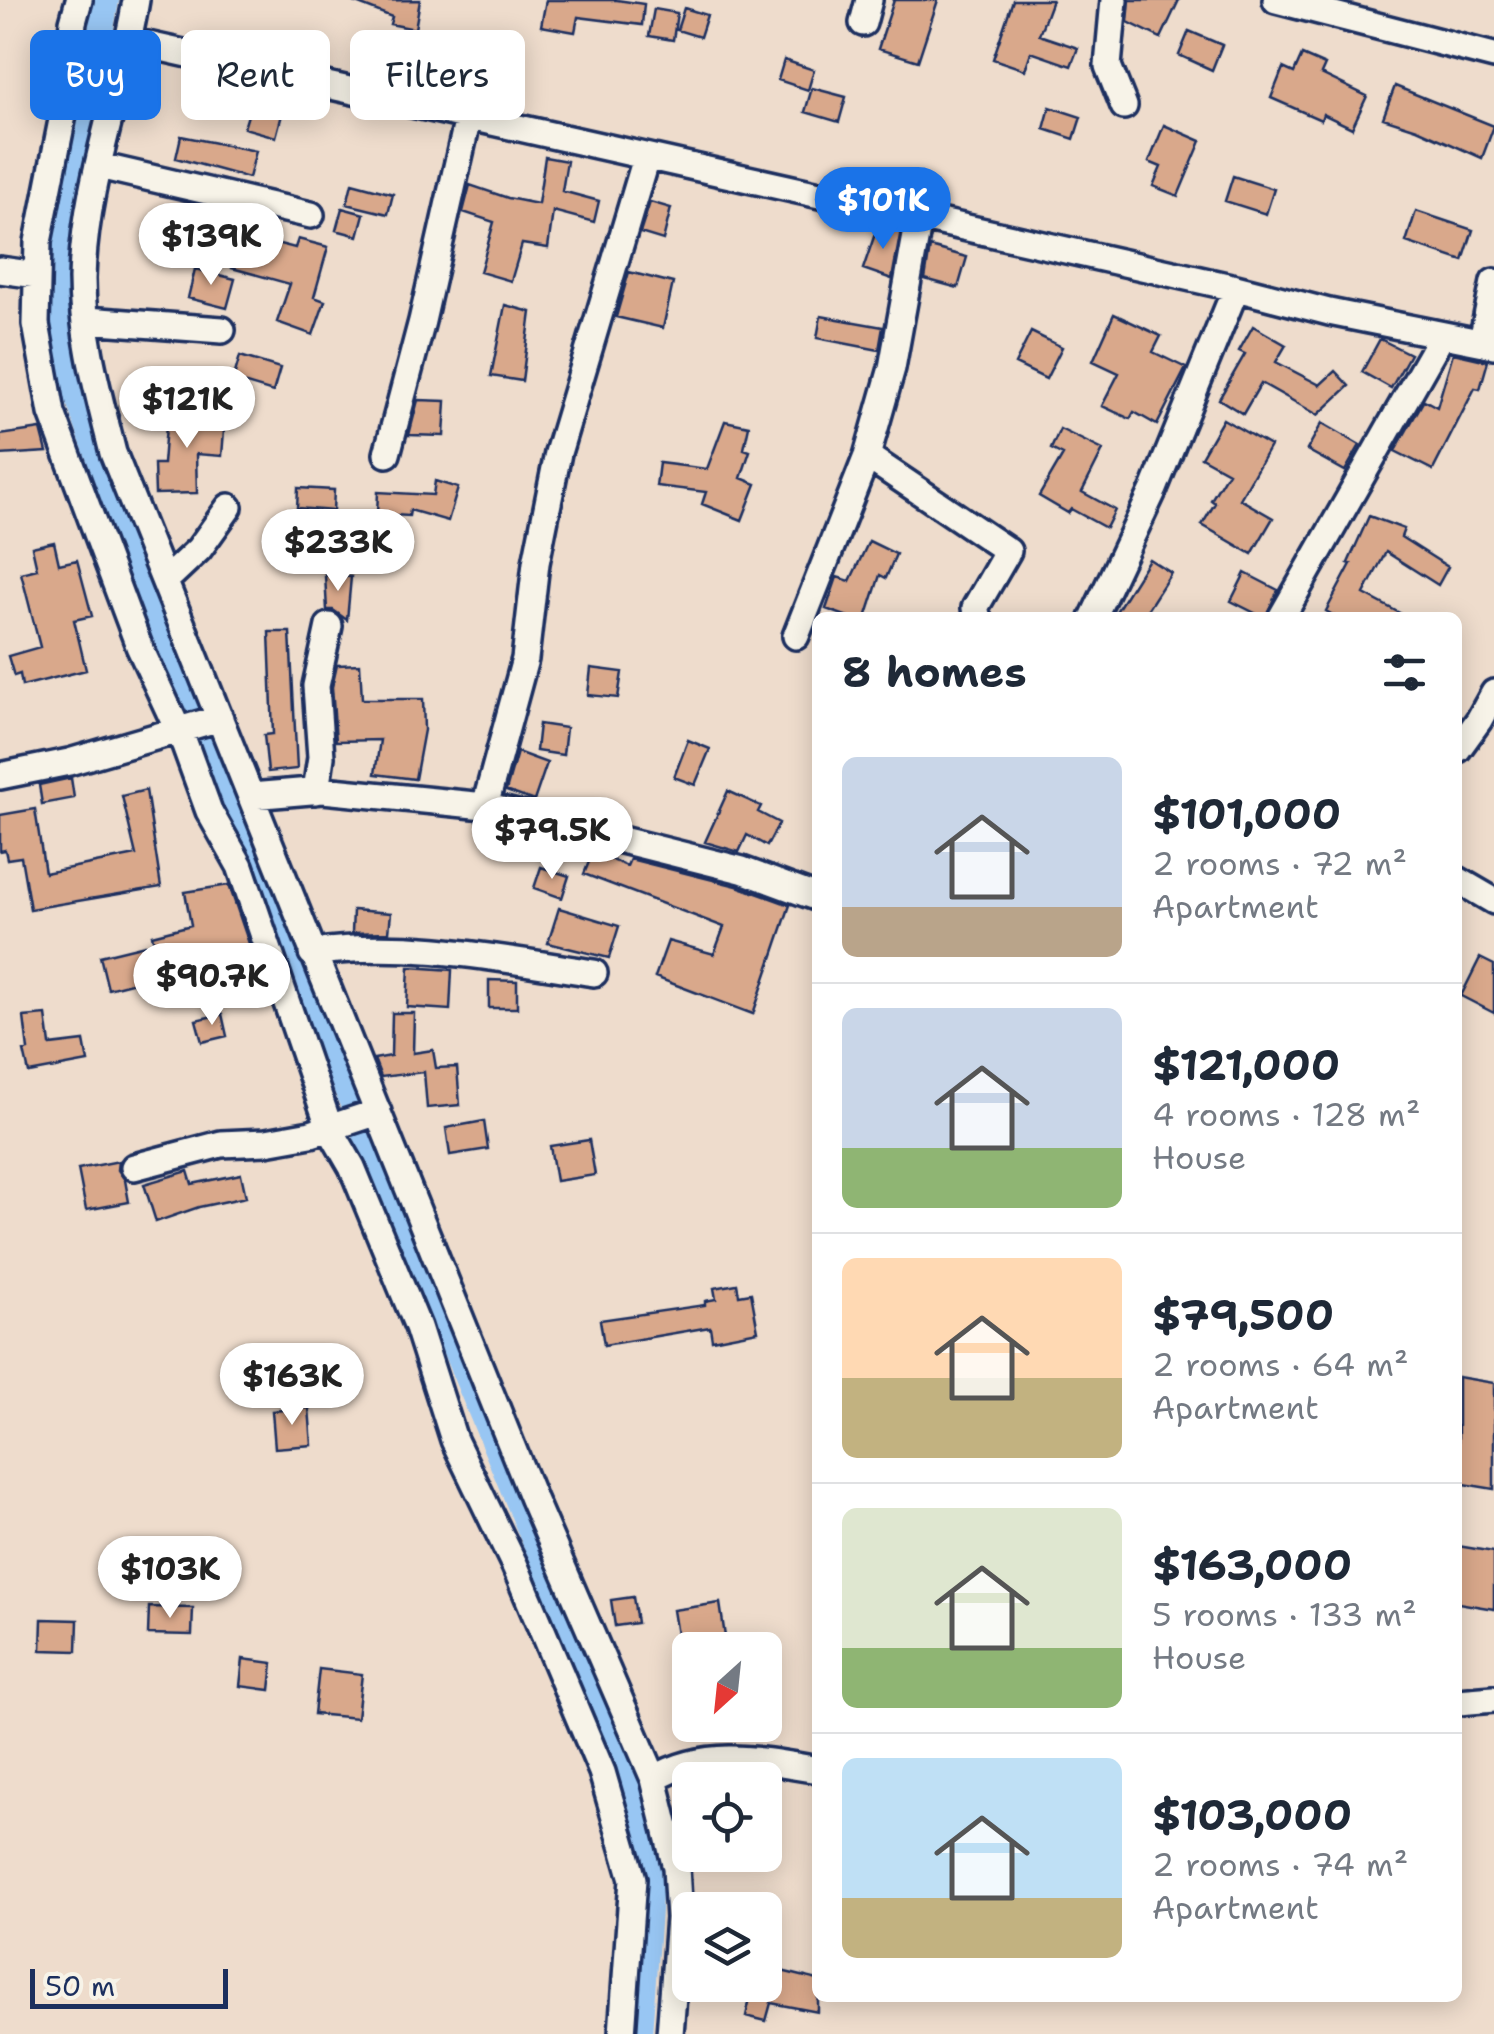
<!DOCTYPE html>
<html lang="en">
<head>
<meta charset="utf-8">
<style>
  body { margin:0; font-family:"Shantell Sans",sans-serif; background:#f6f6f7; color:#1f2937; height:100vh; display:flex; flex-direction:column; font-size:38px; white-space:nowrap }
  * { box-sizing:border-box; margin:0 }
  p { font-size:32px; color:#747a83 }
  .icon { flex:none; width:55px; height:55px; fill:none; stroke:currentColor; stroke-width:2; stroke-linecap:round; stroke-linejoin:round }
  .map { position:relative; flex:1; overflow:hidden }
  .drawer { position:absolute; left:812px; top:612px; width:650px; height:1390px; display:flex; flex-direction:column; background:#fff; border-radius:15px; box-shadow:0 5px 25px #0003 }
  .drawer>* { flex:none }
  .guide { position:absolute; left:30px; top:30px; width:632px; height:90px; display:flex; gap:20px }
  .needle { width:65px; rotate:207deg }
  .fabs { position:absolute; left:672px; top:1632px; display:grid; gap:20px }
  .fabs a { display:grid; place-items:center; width:110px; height:110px; border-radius:15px; background:#fff; box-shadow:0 5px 25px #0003; font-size:50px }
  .scale { position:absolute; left:30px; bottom:25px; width:198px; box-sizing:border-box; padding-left:10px; border:5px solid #1b2f5e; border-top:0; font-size:28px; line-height:35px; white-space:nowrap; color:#1b2f5e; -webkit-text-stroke:8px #f7f3e8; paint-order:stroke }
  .price { position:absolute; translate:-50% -85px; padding:0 22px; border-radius:35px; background:#fff; color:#222; font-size:32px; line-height:65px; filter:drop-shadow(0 2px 5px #0008) }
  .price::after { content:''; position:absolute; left:50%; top:60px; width:30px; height:22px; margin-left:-15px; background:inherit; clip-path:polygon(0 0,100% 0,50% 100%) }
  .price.on { background:#1a73e8; color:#fff }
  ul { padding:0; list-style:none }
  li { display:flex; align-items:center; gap:30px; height:250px; padding:0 30px }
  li+li { border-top:2px solid #e0e1e3 }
  li span { display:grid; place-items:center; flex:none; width:280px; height:200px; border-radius:15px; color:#555 }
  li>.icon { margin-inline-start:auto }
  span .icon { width:120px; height:120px; fill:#fffc; stroke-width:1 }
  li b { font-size:42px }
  h2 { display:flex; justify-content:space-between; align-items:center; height:120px; padding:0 30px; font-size:42px }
  .chip { padding:0 35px; border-radius:15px; background:#fff; box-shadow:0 5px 25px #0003; font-size:35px; line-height:90px }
  .chip.on { background:#1a73e8; color:#fff }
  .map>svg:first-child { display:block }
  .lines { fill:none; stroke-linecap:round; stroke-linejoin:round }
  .canal { stroke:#98c6f3; stroke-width:28 }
  .building { fill:#d9a88b; stroke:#1b2f5e; stroke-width:2.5 }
  .minor-casing { stroke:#1b2f5e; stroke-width:32 }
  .minor { stroke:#f7f3e8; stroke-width:25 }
</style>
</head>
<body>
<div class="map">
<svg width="1494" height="2034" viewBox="0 0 1494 2034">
  <rect width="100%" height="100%" fill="#eedccc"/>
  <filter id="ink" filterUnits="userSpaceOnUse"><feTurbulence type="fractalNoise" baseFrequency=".01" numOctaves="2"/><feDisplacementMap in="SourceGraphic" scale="20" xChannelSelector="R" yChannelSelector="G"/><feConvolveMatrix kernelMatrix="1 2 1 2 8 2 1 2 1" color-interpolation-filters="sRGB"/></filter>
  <g filter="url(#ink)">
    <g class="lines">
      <path class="canal" d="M105,0L55,272L63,352L185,697L601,1697L644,1826L648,1895L638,2034"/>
    </g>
    <path class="building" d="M420,0L415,29L390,24L392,17L351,1Z
      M546,0H617L644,4L642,25L578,17L575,32L541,26Z
      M894,0H938L918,61L878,49Z
      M1013,0H1052L1039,35L1078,48L1071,66L1031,52L1025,70L993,59Z
      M1130,0H1179L1161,38L1128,22Z
      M684,8L707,15L700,37L677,30Z
      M654,9L677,13L673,40L649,36Z
      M1189,31L1222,45L1212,70L1179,55Z
      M1302,55L1325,65L1321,74L1367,96L1352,128L1323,114L1321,120L1271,98L1283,68L1294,73Z
      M784,60L814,70L808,90L778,80Z
      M1395,86L1494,126L1482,158L1417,129L1383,118Z
      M812,88L846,97L839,122L805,112Z
      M253,99L284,107L276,137L244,128Z
      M1050,107L1081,117L1074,139L1044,129Z
      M1164,125L1201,141L1178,196L1153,186L1161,167L1149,162Z
      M181,136L256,151L249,178L176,158Z
      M545,157L567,161L562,191L599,201L594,222L553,211L548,248L522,244L511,281L480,272L494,222L463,212L470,185L508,198L538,204Z
      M1233,176L1274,189L1266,214L1225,201Z
      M352,183L393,194L388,214L347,204Z
      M650,202L671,208L663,240L640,233Z
      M342,208L364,214L358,236L336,230Z
      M1416,211L1473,230L1463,261L1406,242Z
      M878,225L901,230L892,279L863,269Z
      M241,234L295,248L298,239L328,247L314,297L325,301L313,335L277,322L290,284L232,268Z
      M930,247L967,257L958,288L925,279Z
      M195,269L235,279L227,308L188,298Z
      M629,272L673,283L663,328L616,317Z
      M505,305L531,312L522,381L491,376Z
      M1114,314L1161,336L1153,352L1186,368L1157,425L1134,412L1130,419L1102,406L1119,373L1093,361Z
      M821,316L883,327L879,350L817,338Z
      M1253,326L1286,345L1276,362L1320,385L1335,371L1349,386L1318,415L1261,383L1243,414L1219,399L1245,354L1239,351Z
      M1031,332L1062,347L1046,379L1015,364Z
      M1380,339L1410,354L1391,388L1362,372Z
      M1453,353L1488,361L1480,389L1475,388L1433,470L1395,451L1424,400L1437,407Z
      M240,356L280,368L273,392L233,380Z
      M418,400L446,401L444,436L409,435Z
      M167,413L225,418L222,456L196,454L197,493L155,494L154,464H163Z
      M1223,419L1270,446L1240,499L1273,518L1252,554L1202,525L1215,503L1211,500L1228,472L1201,457Z
      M725,421L749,426L744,449L750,451L741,478L756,484L742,520L702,504L706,492L656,486L659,463L707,469Z
      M1322,423L1360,445L1345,471L1307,450Z
      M41,429L47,452L0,455V435Z
      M1060,429L1103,450L1082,492L1115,510L1106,528L1071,509L1068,513L1039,496L1063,455L1051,449Z
      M435,481L458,488L448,521L410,510L409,516L377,514L378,492L433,495Z
      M298,488L334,490L333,511L297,508Z
      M1369,516L1404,529L1401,537L1448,567L1438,585L1386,552L1364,594L1409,618H1338L1326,611L1351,564L1348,563Z
      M869,541L896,554L886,578L880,575L866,618H851L826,609L837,577L850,581Z
      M54,542L59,564L77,560L92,616L74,620L86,670L22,686L20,674L14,676L8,656L40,647L21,573L37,569L32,547Z
      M1149,559L1171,573L1142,618H1112Z
      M1245,573L1278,590L1265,618L1231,601Z
      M325,575L351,577L347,620L333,610H327Z
      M269,632H290L297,769L268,772L264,735L273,734Z
      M360,664L362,699H423L424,730L415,779L375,774L380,740L336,741L332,687L337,665Z
      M591,668L622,672L618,698L588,695Z
      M539,724L566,728L563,755L536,751Z
      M688,740L710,749L695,785L674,777Z
      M517,752L547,763L534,801L506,791Z
      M71,778L74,798L42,804L39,785Z
      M146,790L161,887L30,909L21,857L7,859L5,850L0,851V815L35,809L45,873L136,855L122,796Z
      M728,791L761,806L758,812L779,823L767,846L747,835L739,852L705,842Z
      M593,852L627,866L630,859L737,886L790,905L753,1014L655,977L668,941L714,954L724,927L584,874Z
      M541,867L569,876L562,898L534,888Z
      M229,885L254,958L208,970L202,949L159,960L152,935L191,925L185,892Z
      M559,908L619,926L609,958L548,943Z
      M353,910L391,913L389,932L352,933Z
      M145,945L154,977L108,989L100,956Z
      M1480,958L1494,965V1013L1461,996Z
      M409,967L452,970L450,1010L407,1007Z
      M489,980L517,981V1008H489Z
      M392,1013H414L413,1053L433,1050L436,1068L457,1067L460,1105L427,1108L424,1072L381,1077L374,1059L391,1056Z
      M222,1014L227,1036L202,1042L196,1020Z
      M46,1015L50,1045L84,1041L88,1062L29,1073L24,1051L28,1050L24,1017Z
      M484,1121L488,1149L450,1155L446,1128Z
      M589,1140L595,1175L556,1181L550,1146Z
      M119,1161L118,1170L125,1180L129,1202L86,1210L78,1169Z
      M188,1171L192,1184L241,1174L246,1197L199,1207L156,1222L144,1184Z
      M737,1284L739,1295L751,1293L758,1331L712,1340L710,1327L604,1345L600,1320L705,1305V1301L716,1299L714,1288Z
      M1458,1377L1494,1383V1489L1458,1483Z
      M309,1408L312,1445L275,1448L272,1411Z
      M1458,1546L1494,1552V1609L1458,1603Z
      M633,1597L637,1623L615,1626L611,1600Z
      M720,1603L727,1650H690V1653L680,1654L673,1610Z
      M149,1607L193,1608L192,1635L148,1634Z
      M42,1619L78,1620L77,1651L41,1650Z
      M243,1659L273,1663L270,1690L240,1686Z
      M319,1669L362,1674L357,1718L314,1714Z
      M765,1967L818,1980V2012L771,2003L766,2021L746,2016L753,1985H765Z"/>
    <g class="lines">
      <defs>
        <path id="minor" d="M79,0L73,22L64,110L38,242L36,324L52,413L139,646L185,745L209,811L240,866L330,1129L352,1167L418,1327L454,1440L515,1566L602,1772L633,1879L622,2034
          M136,0C121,93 84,184 82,279C82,338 99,396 113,453L533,1499L654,1779L676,1868L679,1918L670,2034
          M1114,0L1108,66L1124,106
          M1276,0L1494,56
          M863,23L869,0
          M130,41L1236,288L1329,312L1494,345
          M99,166L311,215
          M0,270L37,275
          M86,320L222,330
          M1482,341L1494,282
          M387,454L422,321L468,118
          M867,456L1008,551L975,608L978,618
          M165,581L199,549L229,507
          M1093,618L1154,489L1236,288
          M1281,618L1442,335
          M796,636L867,456L892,368L919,219
          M1458,749L1479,720L1494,693
          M0,776L69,762L220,718
          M316,791L321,757L316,686L329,626
          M251,796L323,790L485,806L742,870L818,898
          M485,806L525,659L536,563L558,453L646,158
          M1458,880L1494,901
          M312,953C406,939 502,959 594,973
          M134,1167L221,1144L266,1142L311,1134L378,1112
          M1458,1702L1494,1699
          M654,1779C707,1748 760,1760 818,1770"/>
      </defs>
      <use href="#minor" class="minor-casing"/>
      <use href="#minor" class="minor"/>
    </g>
  </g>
</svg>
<div class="fabs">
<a><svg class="needle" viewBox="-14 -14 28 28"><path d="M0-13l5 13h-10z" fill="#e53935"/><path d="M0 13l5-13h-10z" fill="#747a83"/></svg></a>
<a><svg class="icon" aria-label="locate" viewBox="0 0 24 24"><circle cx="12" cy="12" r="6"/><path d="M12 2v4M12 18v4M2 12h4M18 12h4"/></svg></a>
<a><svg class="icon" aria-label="layers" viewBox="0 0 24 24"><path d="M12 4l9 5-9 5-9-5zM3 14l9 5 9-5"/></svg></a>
</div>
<div class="scale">50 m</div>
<b class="price on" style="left:883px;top:252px">$101K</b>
<b class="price" style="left:211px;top:288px">$139K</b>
<b class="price" style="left:187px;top:451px">$121K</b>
<b class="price" style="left:338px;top:594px">$233K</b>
<b class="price" style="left:552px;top:882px">$79.5K</b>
<b class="price" style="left:212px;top:1028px">$90.7K</b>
<b class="price" style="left:292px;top:1428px">$163K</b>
<b class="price" style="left:170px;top:1621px">$103K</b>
<div class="guide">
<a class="chip on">Buy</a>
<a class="chip">Rent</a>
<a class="chip">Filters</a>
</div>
<section class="drawer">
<h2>8 homes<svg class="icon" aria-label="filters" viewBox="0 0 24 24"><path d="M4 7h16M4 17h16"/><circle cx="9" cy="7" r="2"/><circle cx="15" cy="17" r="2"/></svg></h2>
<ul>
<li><span style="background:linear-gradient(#c9d6e8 75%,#b9a48a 0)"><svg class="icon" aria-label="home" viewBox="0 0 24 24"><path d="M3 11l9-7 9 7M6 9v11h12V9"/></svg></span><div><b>$101,000</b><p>2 rooms · 72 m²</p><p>Apartment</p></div></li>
<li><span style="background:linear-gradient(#c9d6e8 70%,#8fb573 0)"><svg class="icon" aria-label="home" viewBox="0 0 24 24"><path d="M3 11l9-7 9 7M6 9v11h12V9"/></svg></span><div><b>$121,000</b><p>4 rooms · 128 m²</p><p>House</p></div></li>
<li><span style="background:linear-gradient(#ffd9b3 60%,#c2b280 0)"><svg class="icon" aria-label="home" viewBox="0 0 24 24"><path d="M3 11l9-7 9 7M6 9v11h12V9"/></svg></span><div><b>$79,500</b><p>2 rooms · 64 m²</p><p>Apartment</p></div></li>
<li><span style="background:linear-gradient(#dfe7d0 70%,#8fb573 0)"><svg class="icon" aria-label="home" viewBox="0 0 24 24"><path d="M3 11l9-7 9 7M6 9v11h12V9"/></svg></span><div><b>$163,000</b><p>5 rooms · 133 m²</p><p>House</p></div></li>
<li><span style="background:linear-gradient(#bfe0f5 70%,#c2b280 0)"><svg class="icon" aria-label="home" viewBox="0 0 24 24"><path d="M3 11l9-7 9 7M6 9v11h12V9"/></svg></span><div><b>$103,000</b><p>2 rooms · 74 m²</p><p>Apartment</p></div></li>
</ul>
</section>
</div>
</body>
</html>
